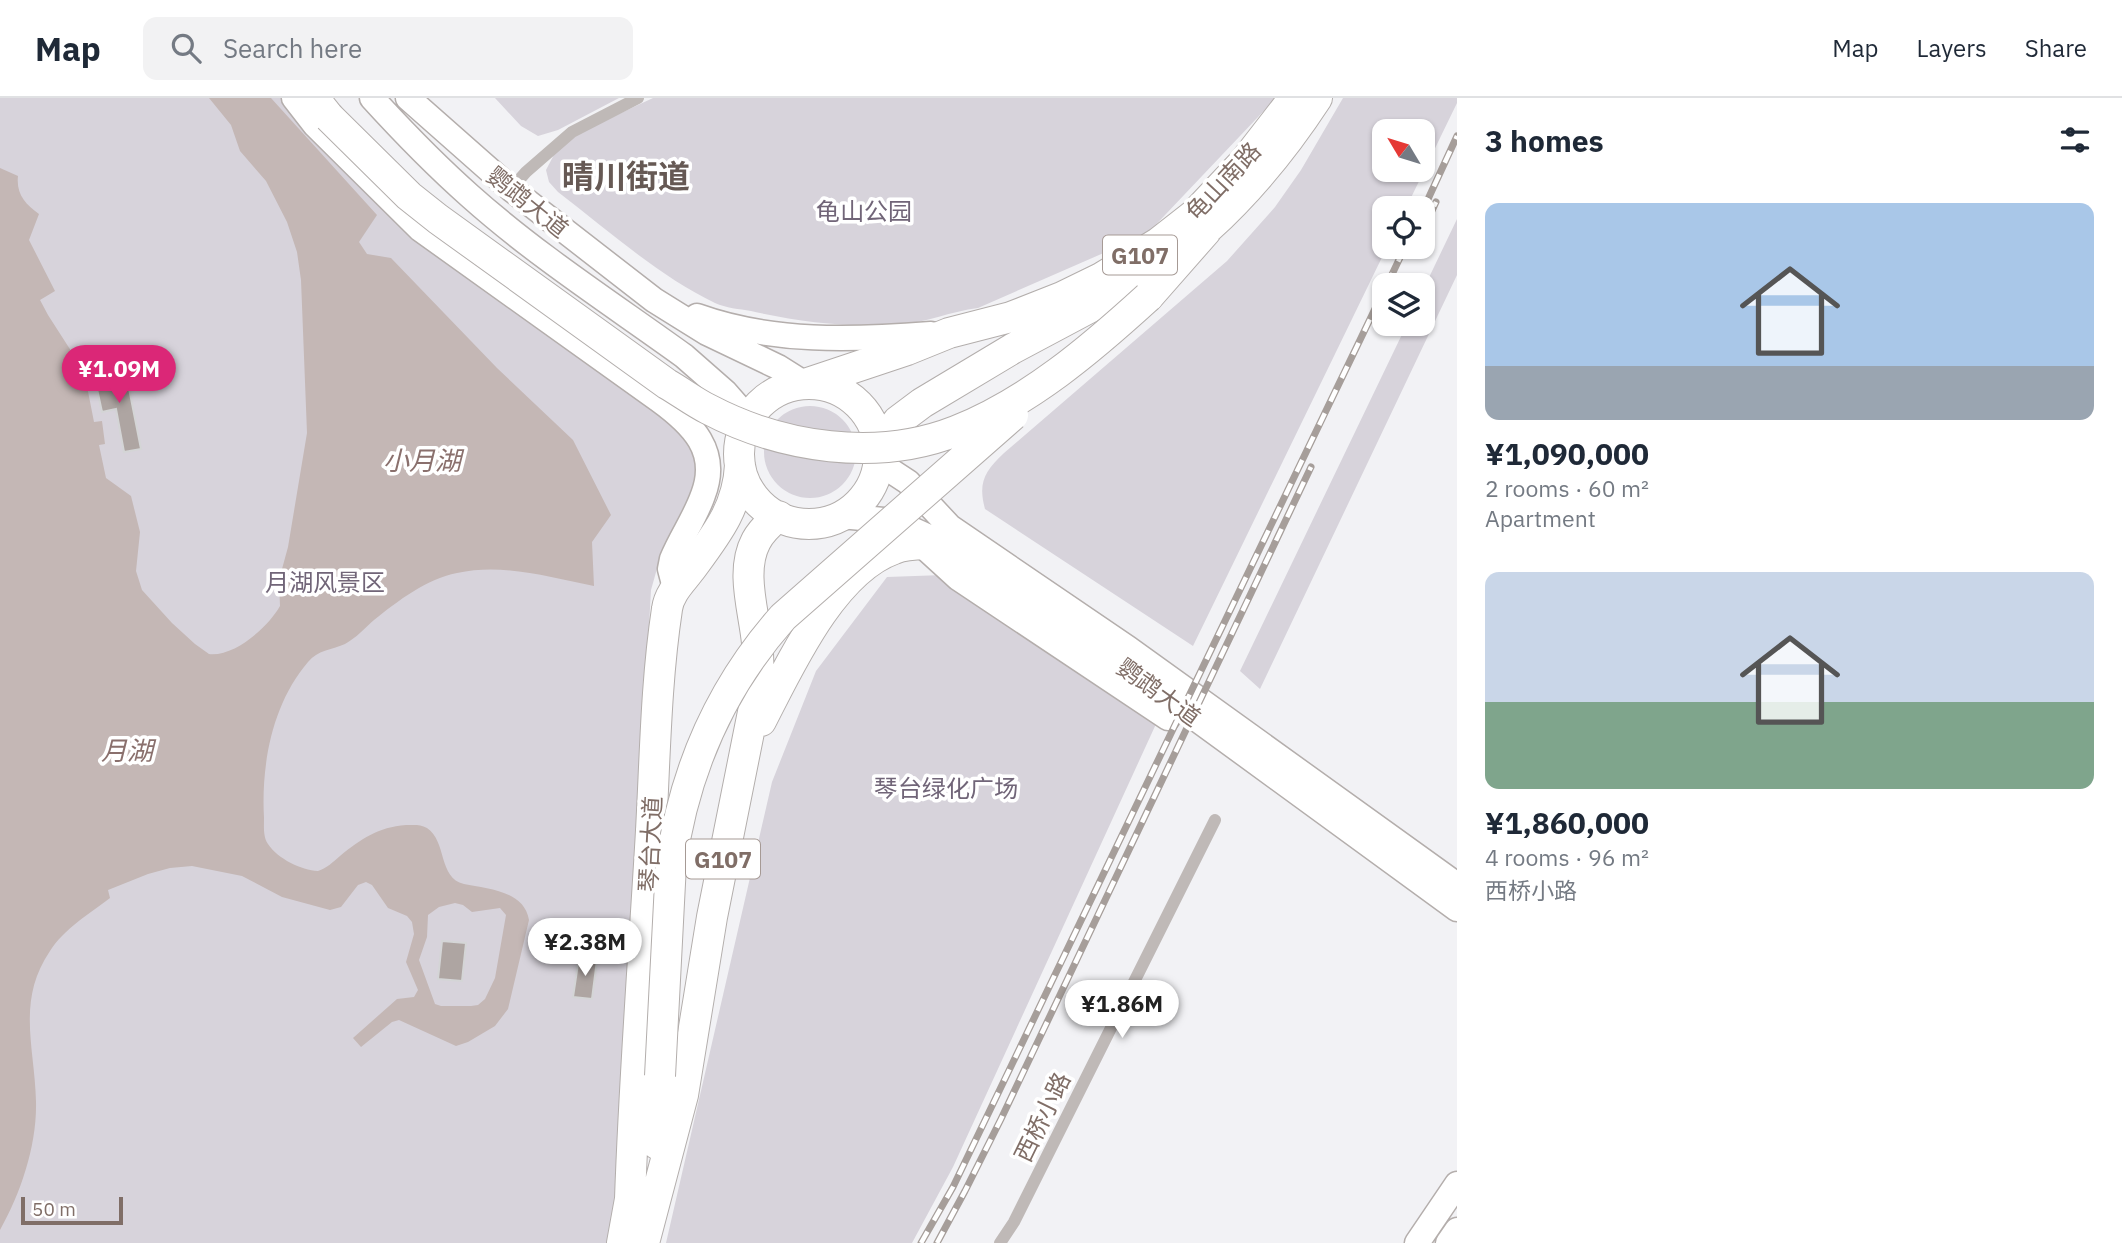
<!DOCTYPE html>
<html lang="en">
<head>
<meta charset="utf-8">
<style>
  body { margin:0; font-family:"IBM Plex Sans","Noto Sans SC",sans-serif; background:#f2f2f3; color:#1f2937; height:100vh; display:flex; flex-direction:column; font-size:26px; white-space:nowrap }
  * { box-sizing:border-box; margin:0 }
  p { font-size:23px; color:#747a83 }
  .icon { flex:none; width:38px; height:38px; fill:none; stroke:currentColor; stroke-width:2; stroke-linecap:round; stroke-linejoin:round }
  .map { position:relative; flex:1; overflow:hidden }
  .sheet { display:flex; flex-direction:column; background:#fff; width:665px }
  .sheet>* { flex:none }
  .needle { width:46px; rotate:308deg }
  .tools { position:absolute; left:1372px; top:21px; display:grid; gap:14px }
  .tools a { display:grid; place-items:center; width:63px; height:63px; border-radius:14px; background:#fff; box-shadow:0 2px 5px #0004; font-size:35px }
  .scale { position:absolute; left:21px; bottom:18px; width:102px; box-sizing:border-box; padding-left:7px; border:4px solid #806e67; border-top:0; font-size:19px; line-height:24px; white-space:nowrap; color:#806e67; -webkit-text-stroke:5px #fff; paint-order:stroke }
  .price { position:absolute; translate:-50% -60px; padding:0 16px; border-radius:24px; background:#fff; color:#222; font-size:23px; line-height:46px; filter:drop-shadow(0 2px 4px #0008) }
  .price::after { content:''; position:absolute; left:50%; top:42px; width:21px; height:16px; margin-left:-10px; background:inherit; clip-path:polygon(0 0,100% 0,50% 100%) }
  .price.on { background:#db2777; color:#fff }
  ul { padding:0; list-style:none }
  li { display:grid; align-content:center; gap:14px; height:371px; padding:0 28px }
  li span { display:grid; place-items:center; height:217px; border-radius:14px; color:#555 }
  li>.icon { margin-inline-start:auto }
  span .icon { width:126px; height:126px; fill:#fffc; stroke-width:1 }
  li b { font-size:30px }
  h2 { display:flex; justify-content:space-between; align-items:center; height:84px; padding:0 28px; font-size:30px }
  header { display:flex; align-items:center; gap:42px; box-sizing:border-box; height:98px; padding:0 35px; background:#fff; border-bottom:2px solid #e0e1e3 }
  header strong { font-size:33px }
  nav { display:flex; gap:38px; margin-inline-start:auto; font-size:24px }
  .search { width:490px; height:63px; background:#f2f2f3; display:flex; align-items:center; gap:18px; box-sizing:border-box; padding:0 24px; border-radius:14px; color:#747a83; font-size:26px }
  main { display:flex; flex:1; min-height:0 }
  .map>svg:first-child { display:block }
  .green { fill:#d7d3db; fill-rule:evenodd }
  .water { fill:#c4b7b5; fill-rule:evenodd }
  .building { fill:#aea5a2; stroke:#d4d5d6; stroke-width:2 }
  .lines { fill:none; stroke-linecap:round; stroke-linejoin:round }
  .major-casing { stroke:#b4aeac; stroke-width:27 }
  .highway-casing { stroke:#b3aeac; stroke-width:32 }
  .minor { stroke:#bfb9b7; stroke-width:12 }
  .major { stroke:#fff; stroke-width:24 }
  .highway { stroke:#fff; stroke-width:30 }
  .rail-casing { stroke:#a69e9a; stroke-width:7 }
  .rail { stroke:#fff; stroke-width:4.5; stroke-dasharray:13; stroke-linecap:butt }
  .highway-bridge-casing { stroke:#b3aeac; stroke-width:32; stroke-linecap:butt }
  .highway-bridge { stroke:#fff; stroke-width:30 }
  .labels { text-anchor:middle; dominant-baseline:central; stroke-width:7; stroke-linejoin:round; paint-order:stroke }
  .shield { fill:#fff; stroke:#a69a95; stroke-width:2 }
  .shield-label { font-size:23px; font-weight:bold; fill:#806e67 }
  .street-label { font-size:24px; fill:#806e67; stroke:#fff }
  .park-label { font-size:24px; fill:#716578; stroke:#fff }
  .water-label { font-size:26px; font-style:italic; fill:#8a706d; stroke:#fff }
  .district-label { font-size:32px; font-weight:bold; fill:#665954; stroke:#fff }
</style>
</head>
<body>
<header>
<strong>Map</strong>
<div class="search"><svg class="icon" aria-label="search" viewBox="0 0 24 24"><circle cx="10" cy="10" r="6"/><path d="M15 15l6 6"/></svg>Search here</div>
<nav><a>Map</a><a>Layers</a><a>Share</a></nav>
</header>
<main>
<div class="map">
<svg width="1457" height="1145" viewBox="0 0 1457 1145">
  <rect width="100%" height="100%" fill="#f2f2f5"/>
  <path class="green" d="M0,0H286L660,309L695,351L696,378L692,392L662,453L651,492L617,1107L609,1145H0Z
    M495,0H619L558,32L538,38L521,28Z
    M653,0H1276L1147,136L978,210C951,213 927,225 900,226C850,230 800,224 751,213C739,211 726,210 715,205C657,177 608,132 558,94L549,84L546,72L557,51L580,34Z
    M1343,0H1457V5L1406,110H1384V149H1387L1193,548L985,411C978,385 984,374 1004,355L1227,163L1275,109L1301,72ZM1384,33H1423V72H1384Z
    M1457,121V177L1260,591L1240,573L1407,226H1423V192Z
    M764 354a46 46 0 1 1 92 0a46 46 0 1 1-92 0Z
    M943,477L1156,626L953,1069L912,1145H666L772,684L816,573L887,479Z"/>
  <path class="water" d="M209,0H271L377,117L359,144L367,156L391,160L497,270L573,342L611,417L592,444L594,488C549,479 503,465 457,475C426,481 398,503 374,522C365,530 356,540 345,546C331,552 318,552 308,564C272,606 261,667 264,720C264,728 263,739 268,746C278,761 301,772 318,773C327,770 333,764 340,758C361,741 378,729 406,727C414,727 420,726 427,730C447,743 438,780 464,786C487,791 524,792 529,822L508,911L495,928L468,944L456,948L399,922L392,924L361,949L353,940L397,901L414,899L418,892L406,864L414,836L412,824L407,818L388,810L372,787L366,784L358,787L341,809L330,812L282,799L242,778L192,768L170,770L148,776L108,792L110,800C89,816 64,831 50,853C16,903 35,950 36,1004C37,1047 21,1095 0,1132V70L18,78C16,96 25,106 39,116L29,142L55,193L40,202L48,217L84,273L94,324L102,323L105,346L99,347L106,380L131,398L140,434L136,473L142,492L172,525L195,546L209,556C235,559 269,528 280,508L279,482L288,449L307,335L301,182L297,154L287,124L266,83L240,53L231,27ZM455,805L463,807L472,814L500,810L506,817L495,880L485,901L478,907L471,908H441L435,906L419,862L427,839L428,817L439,809Z"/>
  <path class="building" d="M125,270L141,351L124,354L116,311L102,314L94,277Z
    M442,843L466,845L462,883L438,881Z
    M579,859L597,862L592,901L573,899Z"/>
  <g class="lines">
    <defs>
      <path id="major" d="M294,0L315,27L420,131L659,302C692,326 720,353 703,397C695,420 681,439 672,461L670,471L675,490
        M372,0C403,34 435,67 470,98C536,157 612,206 684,258L725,294L739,310L743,333
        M408,0L511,91L654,202L707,235L778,269L805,286
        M697,218C772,245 853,242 931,236
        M879,365L908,384L950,429L1129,551L1457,787
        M841,418L894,423L942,445L1117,563L1457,811
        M923,448L958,480L1168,620
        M1417,1145L1457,1086
        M1448,1145L1457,1132"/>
      <path id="highway" d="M314,0L329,19
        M1207,131C1250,92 1285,49 1317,0
        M1148,199L1206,133
        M805,286L907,252L949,235L1011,219L1062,199L1101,180L1158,145L1195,116L1245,63L1294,0
        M739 356a70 70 0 1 1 140 0a70 70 0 1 1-140 0Z
        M879,348L898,323L922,305L1012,251L1104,202L1138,180
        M761,623C789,569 832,473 894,451C908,445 927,447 942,445
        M657,1046L660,978
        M622,1145L630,1101C634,984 643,867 650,750C655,670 655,590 667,511C669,495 682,483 691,471C716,437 738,410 740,367
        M644,1145L683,997L712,819L755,604C758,584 760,565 757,545C754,513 740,473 756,443C761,433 770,425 778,418L780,419"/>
    </defs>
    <use href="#major" class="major-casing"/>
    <use href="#highway" class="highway-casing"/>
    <path class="minor" d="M511,91L526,74L572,34L638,0
      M1000,1145L1014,1124L1215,722"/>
    <use href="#major" class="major"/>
    <use href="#highway" class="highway"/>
    <defs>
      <path id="rail" d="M1423,112L1457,38
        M1423,132L1436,104
        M1387,187L1405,149
        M921,1145L953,1089L1384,192
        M937,1145L965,1093L1001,1021L1311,369"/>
    </defs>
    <use href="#rail" class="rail-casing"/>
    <use href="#rail" class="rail"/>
    <defs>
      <path id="highway-bridge" d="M329,19L409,98L438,121L667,286C681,294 694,304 708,311C782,350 877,364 956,333C1029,304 1091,251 1148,199
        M660,978L671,766C684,673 721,589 783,519L1013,317"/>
    </defs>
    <use href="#highway-bridge" class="highway-bridge-casing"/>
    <use href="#highway-bridge" class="highway-bridge"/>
  </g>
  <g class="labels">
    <g class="shield">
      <rect x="1103" y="137.5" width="74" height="39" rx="5"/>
      <rect x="686" y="741.5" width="74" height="39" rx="5"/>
    </g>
    <g class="shield-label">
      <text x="1140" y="157">G107</text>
      <text x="723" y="761">G107</text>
    </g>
    <g class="street-label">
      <text transform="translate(1223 83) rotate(-47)">龟山南路</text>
      <text transform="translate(528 104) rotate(39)">鹦鹉大道</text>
      <text transform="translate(1159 594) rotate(36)">鹦鹉大道</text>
      <text transform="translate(650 746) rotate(-87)">琴台大道</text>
      <text transform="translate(1042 1019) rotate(-64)">西桥小路</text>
    </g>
    <g class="park-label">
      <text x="864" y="113">龟山公园</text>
      <text x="325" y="484">月湖风景区</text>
      <text x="946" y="690">琴台绿化广场</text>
    </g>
    <g class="water-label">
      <text x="422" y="362">小月湖</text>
      <text x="127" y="652">月湖</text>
    </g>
    <g class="district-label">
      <text x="626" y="78">晴川街道</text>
    </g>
  </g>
</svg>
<div class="tools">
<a><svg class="needle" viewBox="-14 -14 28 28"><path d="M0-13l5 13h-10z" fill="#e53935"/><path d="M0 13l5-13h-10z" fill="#747a83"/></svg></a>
<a><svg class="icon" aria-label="locate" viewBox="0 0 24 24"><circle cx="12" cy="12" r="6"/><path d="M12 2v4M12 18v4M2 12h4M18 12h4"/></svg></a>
<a><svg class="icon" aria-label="layers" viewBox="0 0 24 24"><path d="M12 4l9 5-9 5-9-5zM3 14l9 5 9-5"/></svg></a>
</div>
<div class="scale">50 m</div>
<b class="price on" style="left:119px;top:307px">¥1.09M</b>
<b class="price" style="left:585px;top:880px">¥2.38M</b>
<b class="price" style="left:1122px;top:942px">¥1.86M</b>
</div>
<section class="sheet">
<h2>3 homes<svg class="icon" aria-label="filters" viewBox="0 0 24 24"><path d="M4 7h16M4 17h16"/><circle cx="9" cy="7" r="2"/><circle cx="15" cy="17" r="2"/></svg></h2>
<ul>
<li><span style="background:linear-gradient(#a9c7e8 75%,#9aa5b1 0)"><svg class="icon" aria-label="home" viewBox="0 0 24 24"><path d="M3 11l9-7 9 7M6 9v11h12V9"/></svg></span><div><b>¥1,090,000</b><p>2 rooms · 60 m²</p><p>Apartment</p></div></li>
<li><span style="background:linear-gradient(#c9d6e8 60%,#7fa58c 0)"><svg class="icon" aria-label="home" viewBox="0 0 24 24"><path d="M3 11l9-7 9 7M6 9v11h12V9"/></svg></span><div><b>¥1,860,000</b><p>4 rooms · 96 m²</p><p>西桥小路</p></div></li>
</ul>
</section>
</main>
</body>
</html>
